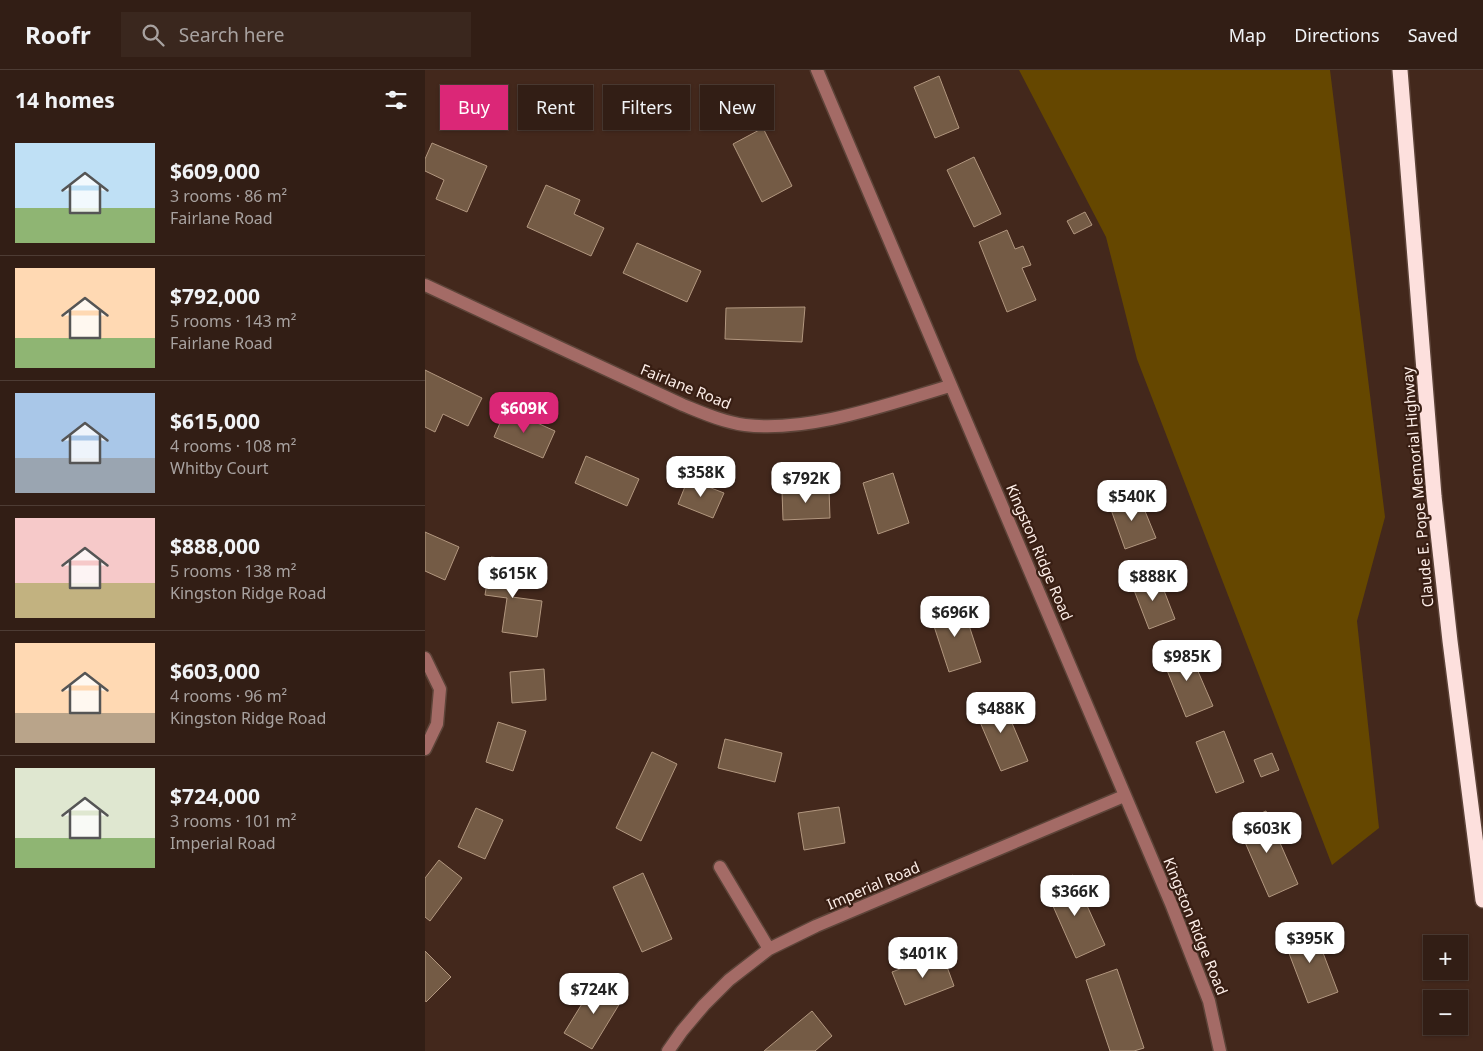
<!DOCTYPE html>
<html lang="en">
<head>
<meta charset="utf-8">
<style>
  body { margin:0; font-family:"Noto Sans",sans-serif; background:#3a271e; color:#f1f3f6; height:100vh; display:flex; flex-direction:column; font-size:19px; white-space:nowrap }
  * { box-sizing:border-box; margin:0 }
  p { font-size:16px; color:#a8a2a0 }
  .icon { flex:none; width:28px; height:28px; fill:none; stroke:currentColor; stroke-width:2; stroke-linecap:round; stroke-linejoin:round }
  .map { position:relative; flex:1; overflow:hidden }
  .details { display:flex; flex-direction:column; background:#321e15; width:425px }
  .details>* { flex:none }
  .guide { position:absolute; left:15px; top:15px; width:475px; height:45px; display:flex; gap:10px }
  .controls { position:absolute; left:998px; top:865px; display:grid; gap:10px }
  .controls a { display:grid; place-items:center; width:45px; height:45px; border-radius:0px; background:#321e15; box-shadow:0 1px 4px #0004,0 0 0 1px #4d3c34; font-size:25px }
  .price { position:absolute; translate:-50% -42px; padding:0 11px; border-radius:10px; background:#fff; color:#222; font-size:16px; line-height:32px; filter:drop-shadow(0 1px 2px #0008) }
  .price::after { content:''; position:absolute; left:50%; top:30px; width:15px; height:11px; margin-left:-8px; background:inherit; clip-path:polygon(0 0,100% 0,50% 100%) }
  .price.active { background:#db2777; color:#fff }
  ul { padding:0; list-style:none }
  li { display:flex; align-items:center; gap:15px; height:125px; padding:0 15px }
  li+li { border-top:1px solid #4d3c34 }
  li span { display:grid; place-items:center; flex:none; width:140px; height:100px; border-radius:0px; color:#555 }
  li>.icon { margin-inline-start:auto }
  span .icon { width:60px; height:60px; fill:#fffc; stroke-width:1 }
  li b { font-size:21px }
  h2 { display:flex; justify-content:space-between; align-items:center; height:60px; padding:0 15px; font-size:21px }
  .chip { padding:0 18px; border-radius:0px; background:#321e15; box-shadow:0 1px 4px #0004,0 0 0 1px #4d3c34; font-size:18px; line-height:45px }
  .chip.active { background:#db2777; color:#fff }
  header { display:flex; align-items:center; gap:30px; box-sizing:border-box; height:70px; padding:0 25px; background:#321e15; border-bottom:1px solid #4d3c34 }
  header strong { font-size:24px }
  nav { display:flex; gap:28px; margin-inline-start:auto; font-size:18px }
  .search { width:350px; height:45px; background:#3a271e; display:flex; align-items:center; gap:12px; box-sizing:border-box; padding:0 18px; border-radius:0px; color:#a8a2a0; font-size:19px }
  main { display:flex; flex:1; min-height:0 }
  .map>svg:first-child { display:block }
  .green { fill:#654700 }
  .building { fill:#745b45; stroke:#b2977f }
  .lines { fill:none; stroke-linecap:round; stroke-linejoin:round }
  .minor-casing { stroke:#5d4439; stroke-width:15 }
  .highway-casing { stroke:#5d4439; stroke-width:18 }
  .minor { stroke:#a46b66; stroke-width:12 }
  .highway { stroke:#fde0dd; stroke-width:15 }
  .labels { text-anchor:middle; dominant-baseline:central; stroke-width:4.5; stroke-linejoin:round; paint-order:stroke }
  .street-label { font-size:15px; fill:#fdeee8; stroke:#381e13 }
</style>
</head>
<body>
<header>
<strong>Roofr</strong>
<div class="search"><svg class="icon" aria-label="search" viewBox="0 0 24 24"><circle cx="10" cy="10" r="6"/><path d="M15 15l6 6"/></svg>Search here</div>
<nav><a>Map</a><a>Directions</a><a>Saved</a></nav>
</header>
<main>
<section class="details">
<h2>14 homes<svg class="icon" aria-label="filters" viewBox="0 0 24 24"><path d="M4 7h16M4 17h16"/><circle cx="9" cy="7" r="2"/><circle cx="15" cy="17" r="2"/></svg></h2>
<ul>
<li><span style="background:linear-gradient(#bfe0f5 65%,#8fb573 0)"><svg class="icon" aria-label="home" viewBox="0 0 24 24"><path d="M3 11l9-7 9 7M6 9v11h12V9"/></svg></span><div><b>$609,000</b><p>3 rooms · 86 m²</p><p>Fairlane Road</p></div></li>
<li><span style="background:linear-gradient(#ffd9b3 70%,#8fb573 0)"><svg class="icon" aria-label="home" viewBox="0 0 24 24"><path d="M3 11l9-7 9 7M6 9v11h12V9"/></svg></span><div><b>$792,000</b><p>5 rooms · 143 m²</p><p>Fairlane Road</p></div></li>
<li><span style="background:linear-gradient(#a9c7e8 65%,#9aa5b1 0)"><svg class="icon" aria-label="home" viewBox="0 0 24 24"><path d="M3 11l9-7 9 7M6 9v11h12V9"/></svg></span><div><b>$615,000</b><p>4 rooms · 108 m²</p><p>Whitby Court</p></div></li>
<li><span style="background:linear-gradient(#f6c9c9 65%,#c2b280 0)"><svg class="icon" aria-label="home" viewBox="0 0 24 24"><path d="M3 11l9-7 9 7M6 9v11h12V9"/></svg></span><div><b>$888,000</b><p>5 rooms · 138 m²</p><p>Kingston Ridge Road</p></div></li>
<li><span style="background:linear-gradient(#ffd9b3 70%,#b9a48a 0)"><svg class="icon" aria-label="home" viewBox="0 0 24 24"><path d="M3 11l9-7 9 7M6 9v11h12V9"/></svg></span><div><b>$603,000</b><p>4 rooms · 96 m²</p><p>Kingston Ridge Road</p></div></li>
<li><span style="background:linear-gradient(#dfe7d0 70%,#8fb573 0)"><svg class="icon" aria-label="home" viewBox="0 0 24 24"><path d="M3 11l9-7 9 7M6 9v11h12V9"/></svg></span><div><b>$724,000</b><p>3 rooms · 101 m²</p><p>Imperial Road</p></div></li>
</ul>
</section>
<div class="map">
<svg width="1058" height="981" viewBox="0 0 1058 981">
  <rect width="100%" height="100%" fill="#43281c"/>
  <path class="green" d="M594,0H905L960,447L932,551L954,758L907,795L712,289L681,167Z"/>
  <path class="building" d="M514,6L534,58L510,68L489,17Z
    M338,58L367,116L337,132L308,74Z
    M7,73L62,96L42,142L11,129L19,110L0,101V89Z
    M549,87L576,144L549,157L522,100Z
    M121,115L155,130L149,144L179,158L166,186L102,157Z
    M660,142L667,155L649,164L642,151Z
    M582,160L590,179L598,176L606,195L597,198L611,230L582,242L554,172Z
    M212,173L276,201L262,232L198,203Z
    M380,237L377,272L300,269L301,238Z
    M0,300L57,328L43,356L18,344L10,362L0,357Z
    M81,339L130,361L118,388L69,367Z
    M161,386L214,409L202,436L150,413Z
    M468,403L484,453L453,464L438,413Z
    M263,409L299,423L288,448L253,434Z
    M404,419L405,448L358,450L357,421Z
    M713,424L731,468L700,479L684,434Z
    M0,462L34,477L20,510L0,501Z
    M66,487L92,490L87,527L117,531L112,567L77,562L82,528L60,525Z
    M733,505L750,549L724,559L707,515Z
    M537,534L556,592L524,602L505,544Z
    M762,576L788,636L761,647L737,588Z
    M119,599L121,630L87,633L85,602Z
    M576,627L603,691L576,701L549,638Z
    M73,652L101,661L88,701L61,692Z
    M799,661L819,712L791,723L771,672Z
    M300,669L357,683L350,712L293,698Z
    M227,682L252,694L216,771L191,758Z
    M847,683L854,700L836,707L829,690Z
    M414,737L420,773L379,780L373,743Z
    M51,738L78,750L60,789L33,777Z
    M841,741L873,814L844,827L812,754Z
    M14,790L37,808L5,851L0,847V808Z
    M218,803L247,869L217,882L188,817Z
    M648,805L680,875L651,888L620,818Z
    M887,854L913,922L883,933L857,865Z
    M0,881L26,907L1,932L0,930Z
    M517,883L529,916L480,935L467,902Z
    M692,899L719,978L709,981H685L661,910Z
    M171,911L198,928L167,979L139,963Z
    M387,941L407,966L390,981H339Z"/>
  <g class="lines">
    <defs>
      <path id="minor" d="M392,0L747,836L784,931L795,981
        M0,215L258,335C278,343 298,352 320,355C384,363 463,334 525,316
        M0,588L15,619L12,654L0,679
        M295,797L344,879
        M243,981L257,961L279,935L304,910L344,879L391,856L699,726"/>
      <path id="highway" d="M975,0L1009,426L1025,571L1058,830"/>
    </defs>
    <use href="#minor" class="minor-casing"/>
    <use href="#highway" class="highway-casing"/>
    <use href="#minor" class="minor"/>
    <use href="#highway" class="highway"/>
  </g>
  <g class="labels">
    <g class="street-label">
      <text transform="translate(261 316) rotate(22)">Fairlane Road</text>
      <text transform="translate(992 417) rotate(-95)">Claude E. Pope Memorial Highway</text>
      <text transform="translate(615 482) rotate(67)">Kingston Ridge Road</text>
      <text transform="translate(448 815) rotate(-23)">Imperial Road</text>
      <text transform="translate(771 856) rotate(68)">Kingston Ridge Road</text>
    </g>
  </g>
</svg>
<div class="controls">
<a>+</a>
<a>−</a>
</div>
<b class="price active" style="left:99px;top:364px">$609K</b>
<b class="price" style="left:276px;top:428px">$358K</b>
<b class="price" style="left:381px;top:434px">$792K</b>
<b class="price" style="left:707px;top:452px">$540K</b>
<b class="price" style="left:88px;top:529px">$615K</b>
<b class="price" style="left:728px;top:532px">$888K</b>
<b class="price" style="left:530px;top:568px">$696K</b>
<b class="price" style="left:762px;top:612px">$985K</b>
<b class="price" style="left:576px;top:664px">$488K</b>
<b class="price" style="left:842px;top:784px">$603K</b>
<b class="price" style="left:650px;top:847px">$366K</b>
<b class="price" style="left:885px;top:894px">$395K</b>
<b class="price" style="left:498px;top:909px">$401K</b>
<b class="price" style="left:169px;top:945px">$724K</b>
<div class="guide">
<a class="chip active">Buy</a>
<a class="chip">Rent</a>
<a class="chip">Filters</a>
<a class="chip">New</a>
</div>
</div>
</main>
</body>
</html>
